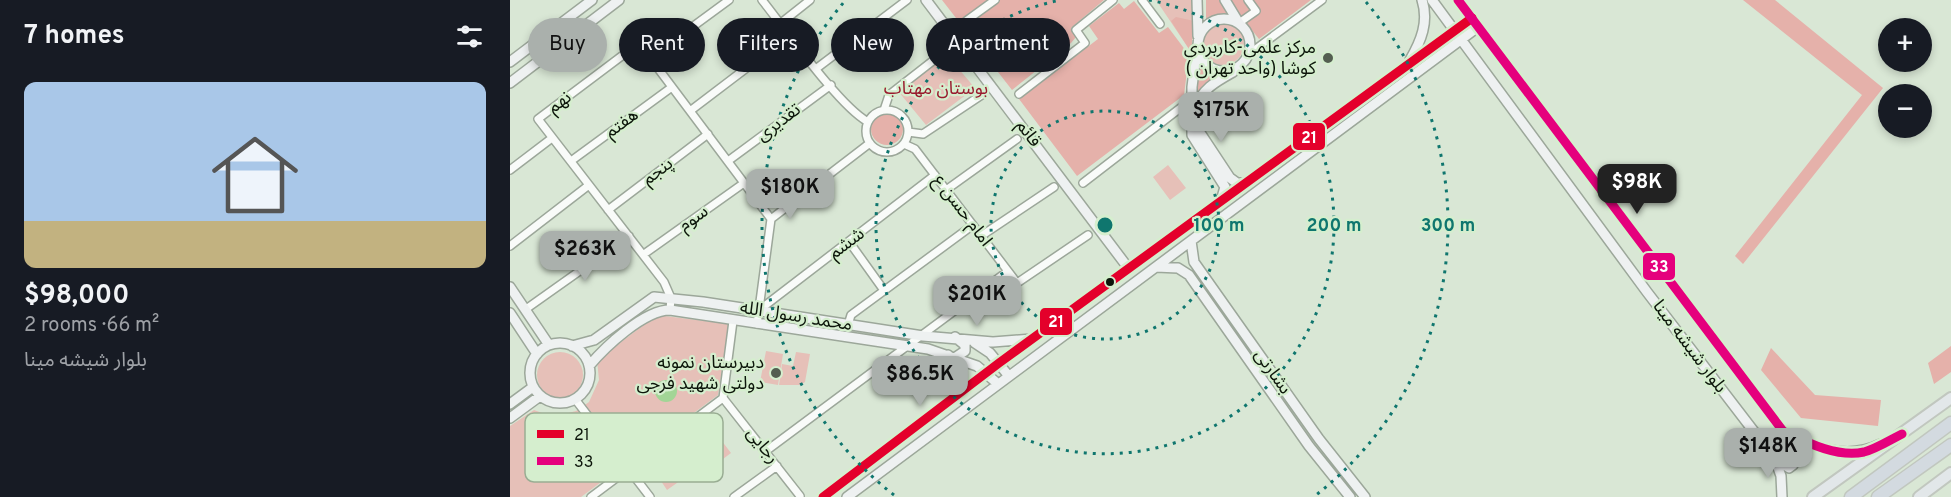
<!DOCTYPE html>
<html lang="en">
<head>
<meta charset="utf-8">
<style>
  body { margin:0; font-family:Overpass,"Noto Sans Arabic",sans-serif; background:#20242c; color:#f1f3f6; height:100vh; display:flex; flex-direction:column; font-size:22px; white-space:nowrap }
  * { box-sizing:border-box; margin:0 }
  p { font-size:20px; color:#9ea1a6 }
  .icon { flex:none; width:33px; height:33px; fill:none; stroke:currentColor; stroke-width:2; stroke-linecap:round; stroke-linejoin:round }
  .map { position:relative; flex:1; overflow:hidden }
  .side { display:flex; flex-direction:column; background:#171b24; width:510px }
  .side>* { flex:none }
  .guide { position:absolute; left:18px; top:18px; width:570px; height:54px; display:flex; gap:12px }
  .fabs { position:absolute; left:1368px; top:18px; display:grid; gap:12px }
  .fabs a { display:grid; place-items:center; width:54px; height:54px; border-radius:50%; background:#171b24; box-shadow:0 3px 9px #0003; font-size:30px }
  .price { position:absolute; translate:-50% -51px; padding:0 14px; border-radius:12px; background:#aab0ac; color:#111; font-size:20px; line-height:39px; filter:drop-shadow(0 2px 3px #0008) }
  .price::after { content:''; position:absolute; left:50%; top:36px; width:18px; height:14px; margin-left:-9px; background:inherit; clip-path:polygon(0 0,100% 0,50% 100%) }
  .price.selected { background:#222; color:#fff }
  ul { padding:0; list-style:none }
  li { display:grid; align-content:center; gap:12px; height:318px; padding:0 24px }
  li+li { border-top:2px solid #363941 }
  li span { display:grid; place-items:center; height:186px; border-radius:12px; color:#555 }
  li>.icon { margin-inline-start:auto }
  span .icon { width:108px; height:108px; fill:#fffc; stroke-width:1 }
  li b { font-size:26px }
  h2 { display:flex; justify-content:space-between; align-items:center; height:72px; padding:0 24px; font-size:26px }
  .tag { padding:0 21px; border-radius:27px; background:#171b24; box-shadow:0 3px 9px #0003; font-size:21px; line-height:54px }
  .tag.selected { background:#aab0ac; color:#111 }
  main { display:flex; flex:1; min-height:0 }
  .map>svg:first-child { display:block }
  .green { fill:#e6c0b8 }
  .forest { fill:#e5b1aa }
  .water { fill:#a2d596 }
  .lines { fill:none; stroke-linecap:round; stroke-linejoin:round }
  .street-casing { stroke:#9ca79a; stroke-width:10 }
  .secondary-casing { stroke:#9ca79a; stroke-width:12 }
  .primary-casing { stroke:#c1c7bf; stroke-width:14 }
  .highway-casing { stroke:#c1c7bf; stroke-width:15 }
  .street { stroke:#f9fbf9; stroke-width:7 }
  .secondary { stroke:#eef1f1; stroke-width:9 }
  .primary { stroke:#e2e7e9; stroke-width:10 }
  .highway { stroke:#d3dae0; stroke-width:12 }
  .bus-1-casing { stroke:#d5eece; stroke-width:14 }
  .bus-2-casing { stroke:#d5eece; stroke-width:14 }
  .bus-1 { stroke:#e4002b; stroke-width:9 }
  .bus-2 { stroke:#e5007d; stroke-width:9 }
  .ring { fill:none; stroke:#0f766e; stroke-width:3; stroke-dasharray:3 6 }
  .poi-dot { fill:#545e51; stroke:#d5eece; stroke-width:2 }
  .bus-dot { fill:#0c150a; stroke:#d5eece; stroke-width:2 }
  .labels { text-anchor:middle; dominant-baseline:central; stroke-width:4.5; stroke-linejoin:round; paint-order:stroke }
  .poi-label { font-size:18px; fill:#0c150a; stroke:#d5eece; text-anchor:end }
  .park-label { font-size:18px; fill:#991a2d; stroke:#d5eece }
  .street-label { font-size:18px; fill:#0c150a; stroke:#d5eece }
  .key { fill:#d5eece; stroke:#99ad93; stroke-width:1.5 }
  .key-label { font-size:16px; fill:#0c150a }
  .centre { fill:#0f766e; stroke:#d5eece; stroke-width:3 }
  .ring-label { font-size:18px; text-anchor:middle; font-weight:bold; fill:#0f766e; stroke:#d5eece; stroke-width:4.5; stroke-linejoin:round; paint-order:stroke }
  .line-badge { stroke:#d5eece; stroke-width:2 }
  .badge-label { font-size:16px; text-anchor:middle; font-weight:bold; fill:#fff }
</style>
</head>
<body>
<main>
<section class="side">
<h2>7 homes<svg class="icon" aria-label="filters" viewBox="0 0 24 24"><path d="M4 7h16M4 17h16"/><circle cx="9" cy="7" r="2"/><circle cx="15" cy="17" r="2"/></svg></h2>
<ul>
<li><span style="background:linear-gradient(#a9c7e8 75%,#c2b280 0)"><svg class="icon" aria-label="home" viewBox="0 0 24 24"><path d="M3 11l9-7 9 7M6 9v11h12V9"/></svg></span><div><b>$98,000</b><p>2 rooms · 66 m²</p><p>بلوار شیشه مینا</p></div></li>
</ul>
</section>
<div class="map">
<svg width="1441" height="497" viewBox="0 0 1441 497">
  <rect width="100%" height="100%" fill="#d9e7d5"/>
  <path class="green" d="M646,0H683L685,15L681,52Z
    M692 44a21 21 0 1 1 42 0a21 21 0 1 1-42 0Z
    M436,54L465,88L416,125L388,91Z
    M658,165L676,188L660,200L643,177Z
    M147,315L219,324L208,395L71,497H0V426L24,410L43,417L66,411L79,402L89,380L87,360Z
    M256,351L273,354L268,385L250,382Z
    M27 375a23 23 0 1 1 46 0a23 23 0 1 1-46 0Z
    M286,352L300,354L295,382L291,385H269L272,364L283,366Z
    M208,436L221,453L193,474L180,457Z
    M168,470L174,478L157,490L151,481Z"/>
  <path class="forest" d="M432,0H594L561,28L566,37L561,43L502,90Z
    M696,0H710L722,16L707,14L696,21Z
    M718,0H801L749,39Z
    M1233,0H1265L1373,88L1233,264L1225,256L1352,95Z
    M624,1L649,33L658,27L679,55L674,95L567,176L509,99L588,39L579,26L609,3L614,9Z
    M666,17L684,21L681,52L661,21Z
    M690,60L697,70L708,73L685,98Z
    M361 129a16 16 0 1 1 32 0a16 16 0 1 1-32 0Z
    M1441,346V372L1424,384L1418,363Z
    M1261,348L1305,395L1371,400L1368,426L1291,418L1251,370Z"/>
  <path class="water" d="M145 391a11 11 0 1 1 22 0a11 11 0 1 1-22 0Z"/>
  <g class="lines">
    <defs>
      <path id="street" d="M252,0C276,30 329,106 358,122
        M632,0L650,24
        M456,21L485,0
        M271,23L300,0
        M729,23L746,11L738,0
        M739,54L812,0
        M140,58L219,0
        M307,68L397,0
        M509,94L575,43L566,30L603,0
        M374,110L379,95L438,49
        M356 131a21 21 0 1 1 42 0a21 21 0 1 1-42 0Z
        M180,111L280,35
        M398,132L413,134L473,94
        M394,144L405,149L507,283L578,235
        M61,161L162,87
        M218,161L321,85
        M0,170L42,138
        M573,183L682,99
        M436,190L507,139
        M98,210L198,134
        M471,236L544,187
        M340,243L373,289
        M0,246L79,185
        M134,254L234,183
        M16,309L119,236
        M160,310L161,298L154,282L28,119L129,43L261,219
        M248,311L425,175
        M247,324L261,219L360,143
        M338,325L341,315L463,225
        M213,398L290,496
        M65,399L140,497
        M256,451L498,271
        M81,497L213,398L223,321
        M224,497L267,466"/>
      <path id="secondary" d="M416,0L619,269
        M687,0L688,36
        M715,0L729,23
        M922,0L1137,292L1265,459L1271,476L1272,497
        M948,0L1273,431C1306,448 1336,461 1371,444
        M688 45a26 26 0 1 1 52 0a26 26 0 1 1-52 0Z
        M687,47L682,87V135L715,187L711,201
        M900,60C911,41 919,22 912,0
        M0,62L82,0
        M0,83L109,0
        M685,109C692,89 705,82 723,72
        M683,122L720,178L727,183H736
        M681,241L684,262L809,439L855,497
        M646,267L668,268L679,275L799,446L840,497
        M0,287L39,345
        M0,313L27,354
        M445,337L455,345V351L446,357
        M465,343L480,353L498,375
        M20 373a30 30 0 1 1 60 0a30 30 0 1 1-60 0Z
        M62,346L84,340L144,297L193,302L413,336L483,342L522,339
        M438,355C449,368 455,380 445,396
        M79,366C95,347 134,310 160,310L418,349L467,366L487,383
        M0,404L23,387
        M0,418L30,396
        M1266,460L1279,468L1283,465L1285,458L1269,429
        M313,497L489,363L962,18
        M337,497L968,27"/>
      <path id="primary" d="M1303,497L1441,398
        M1409,497L1441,473"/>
      <path id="highway" d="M1341,497L1441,423
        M1368,497L1441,445"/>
    </defs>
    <use href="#street" class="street-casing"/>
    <use href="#secondary" class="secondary-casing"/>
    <use href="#primary" class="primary-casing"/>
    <use href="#highway" class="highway-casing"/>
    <use href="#street" class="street"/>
    <use href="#secondary" class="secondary"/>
    <use href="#primary" class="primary"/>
    <use href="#highway" class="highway"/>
    <defs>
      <path id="bus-1" d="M313,497L489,363L962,18"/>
      <path id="bus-2" d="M948,0L1273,431C1296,442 1327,458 1354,452C1366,449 1380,440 1392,434"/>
    </defs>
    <use href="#bus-1" class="bus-1-casing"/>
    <use href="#bus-2" class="bus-2-casing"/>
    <use href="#bus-1" class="bus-1"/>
    <use href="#bus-2" class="bus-2"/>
  </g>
  <g class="ring">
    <circle cx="595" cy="225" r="114"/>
    <path d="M639 0A229 229 0 1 1 551 0"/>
    <path d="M384 495A343 343 0 0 1 334 2M856 2A343 343 0 0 1 806 495"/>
  </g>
  <g class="poi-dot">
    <circle cx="818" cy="58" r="6"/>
    <circle cx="266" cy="373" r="6"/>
  </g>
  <circle class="bus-dot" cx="600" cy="282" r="5"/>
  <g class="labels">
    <g class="poi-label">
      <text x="806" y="48">مرکز علمی-کاربردی<tspan x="806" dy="21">کوشا (واحد تهران )</tspan></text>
      <text x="254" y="363">دبیرستان نمونه<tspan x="254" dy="21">دولتی شهید فرجی</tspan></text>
    </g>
    <g class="park-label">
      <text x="426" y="89">بوستان مهتاب</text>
    </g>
    <g class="street-label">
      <text transform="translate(50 103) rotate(-37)">نهم</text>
      <text transform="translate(269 123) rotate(-37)">تقدیری</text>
      <text transform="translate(112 124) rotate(-36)">هفتم</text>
      <text transform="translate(518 134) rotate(54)">قائم</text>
      <text transform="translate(148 172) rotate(-37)">پنجم</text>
      <text transform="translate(452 211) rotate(53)">امام حسن ع</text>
      <text transform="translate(184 219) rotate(-35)">سوم</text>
      <text transform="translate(337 244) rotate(-37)">ششم</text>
      <text transform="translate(286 317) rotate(9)">محمد رسول الله</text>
      <text transform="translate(1179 347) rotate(53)">بلوار شیشه مینا</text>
      <text transform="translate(762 372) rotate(55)">بشارتی</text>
      <text transform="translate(252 446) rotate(52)">رجایی</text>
    </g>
  </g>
  <rect x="15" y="413" width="198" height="69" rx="9" class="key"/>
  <rect x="27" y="430" width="27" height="8" fill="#e4002b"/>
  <rect x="27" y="457" width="27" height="8" fill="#e5007d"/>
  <g class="key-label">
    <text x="64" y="440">21</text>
    <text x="64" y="467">33</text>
  </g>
  <circle cx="595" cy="225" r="9" class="centre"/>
  <g class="ring-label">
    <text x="709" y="231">100 m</text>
    <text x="824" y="231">200 m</text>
    <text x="938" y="231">300 m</text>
  </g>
  <g class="line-badge">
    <rect x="782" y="122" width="34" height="29" rx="6" fill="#e4002b"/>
    <rect x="1132" y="252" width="34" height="29" rx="6" fill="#e5007d"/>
    <rect x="529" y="307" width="34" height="29" rx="6" fill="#e4002b"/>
  </g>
  <g class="badge-label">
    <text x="799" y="143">21</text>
    <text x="1149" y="272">33</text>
    <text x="546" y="327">21</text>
  </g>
</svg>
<div class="fabs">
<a>+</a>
<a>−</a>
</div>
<b class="price" style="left:711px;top:143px">$175K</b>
<b class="price selected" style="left:1127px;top:215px">$98K</b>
<b class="price" style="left:280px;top:220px">$180K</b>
<b class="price" style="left:75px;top:282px">$263K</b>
<b class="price" style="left:467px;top:327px">$201K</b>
<b class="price" style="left:410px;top:407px">$86.5K</b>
<b class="price" style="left:1258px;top:479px">$148K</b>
<div class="guide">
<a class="tag selected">Buy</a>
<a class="tag">Rent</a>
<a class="tag">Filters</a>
<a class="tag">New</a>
<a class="tag">Apartment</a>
</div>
</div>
</main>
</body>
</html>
